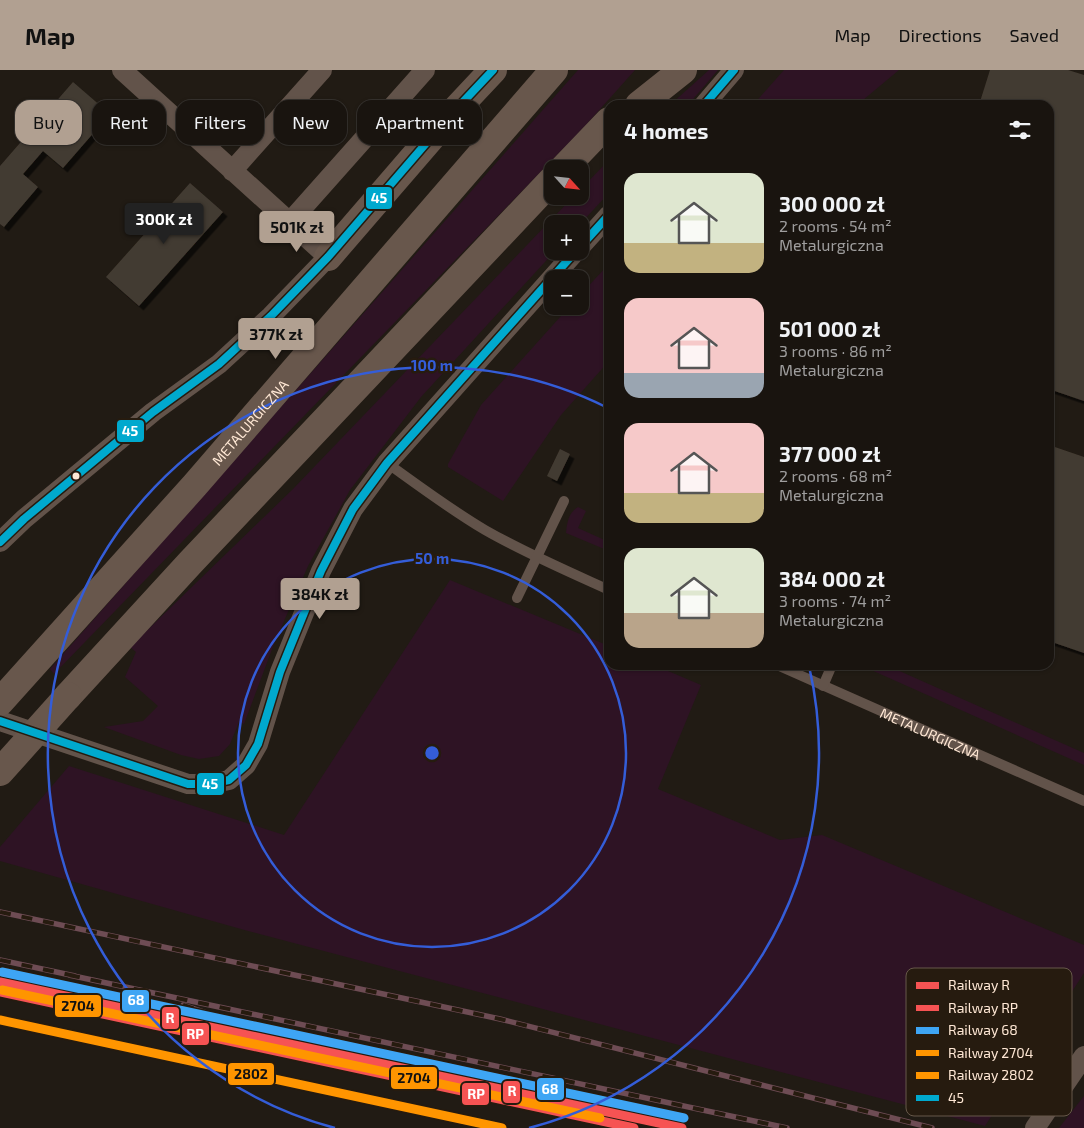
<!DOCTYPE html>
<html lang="en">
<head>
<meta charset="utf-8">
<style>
  body { margin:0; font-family:"Exo 2",sans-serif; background:#221d18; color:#f1f3f6; height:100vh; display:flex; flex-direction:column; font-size:19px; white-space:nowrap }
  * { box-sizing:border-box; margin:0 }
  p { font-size:16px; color:#9f9e9e }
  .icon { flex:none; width:28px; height:28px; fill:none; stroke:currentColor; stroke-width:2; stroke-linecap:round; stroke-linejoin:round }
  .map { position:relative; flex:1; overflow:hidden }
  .side { position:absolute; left:604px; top:30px; width:450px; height:570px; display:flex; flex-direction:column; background:#19140f; border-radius:15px; box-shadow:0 1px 4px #0004,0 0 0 1px #37332f }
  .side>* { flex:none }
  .hud { position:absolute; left:15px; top:30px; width:475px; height:45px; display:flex; gap:10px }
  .needle { width:32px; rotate:117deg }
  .tools { position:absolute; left:544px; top:90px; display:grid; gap:10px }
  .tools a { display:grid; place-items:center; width:45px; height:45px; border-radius:10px; background:#19140f; box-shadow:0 1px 4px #0004,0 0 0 1px #37332f; font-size:25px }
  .price { position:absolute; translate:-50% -42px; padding:0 11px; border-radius:5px; background:#b1a091; color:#111; font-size:16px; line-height:32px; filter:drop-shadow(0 1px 2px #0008) }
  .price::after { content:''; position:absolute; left:50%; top:30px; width:15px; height:11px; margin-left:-8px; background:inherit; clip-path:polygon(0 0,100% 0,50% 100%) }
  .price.active { background:#222; color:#fff }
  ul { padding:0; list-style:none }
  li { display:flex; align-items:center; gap:15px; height:125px; padding:0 20px }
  li span { display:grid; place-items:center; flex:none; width:140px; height:100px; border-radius:15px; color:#555 }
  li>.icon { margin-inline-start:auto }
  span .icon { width:60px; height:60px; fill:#fffc; stroke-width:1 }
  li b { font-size:21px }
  h2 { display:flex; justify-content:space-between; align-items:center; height:60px; padding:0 20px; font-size:21px }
  .chip { padding:0 18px; border-radius:15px; background:#19140f; box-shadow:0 1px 4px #0004,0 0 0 1px #37332f; font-size:18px; line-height:45px }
  .chip.active { background:#b1a091; color:#111 }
  header { display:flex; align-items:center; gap:30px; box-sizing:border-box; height:70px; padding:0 25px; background:#b1a091; color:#111 }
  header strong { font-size:24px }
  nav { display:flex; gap:28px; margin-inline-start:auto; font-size:18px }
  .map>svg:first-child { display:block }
  .green { fill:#2e1324 }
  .building { fill:#433b32; filter:url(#shadow) }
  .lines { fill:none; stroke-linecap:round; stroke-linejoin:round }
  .service { stroke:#62534a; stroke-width:10 }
  .minor { stroke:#62534a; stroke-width:20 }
  .secondary { stroke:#68574c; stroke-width:28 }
  .rail-casing { stroke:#6e4c54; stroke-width:5.5 }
  .rail { stroke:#261b0f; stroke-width:4; stroke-dasharray:11; stroke-linecap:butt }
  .secondary-bridge { stroke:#68574c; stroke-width:28 }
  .bus-1-casing { stroke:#261b0f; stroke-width:11 }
  .bus-1 { stroke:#00a9ce; stroke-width:8 }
  .rail-1-casing { stroke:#261b0f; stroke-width:12 }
  .rail-2-casing { stroke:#261b0f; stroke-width:12 }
  .rail-3-casing { stroke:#261b0f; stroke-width:12 }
  .rail-4-casing { stroke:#261b0f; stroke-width:12 }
  .rail-5-casing { stroke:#261b0f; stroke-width:12 }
  .rail-1 { stroke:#f65353; stroke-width:9 }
  .rail-2 { stroke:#f65353; stroke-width:9 }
  .rail-3 { stroke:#3ea5f4; stroke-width:9 }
  .rail-4 { stroke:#ff9500; stroke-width:9 }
  .rail-5 { stroke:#ff9500; stroke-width:9 }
  .ring { fill:none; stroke:#345dd8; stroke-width:2.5 }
  .bus-dot { fill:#ffe8d5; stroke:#261b0f; stroke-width:2 }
  .labels { text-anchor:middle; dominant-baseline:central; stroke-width:5; stroke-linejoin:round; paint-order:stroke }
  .street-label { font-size:14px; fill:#ffe8d5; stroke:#261b0f }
  .key { fill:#261b0f; stroke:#67584a; stroke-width:1 }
  .key-label { font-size:14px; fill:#ffe8d5 }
  .centre { fill:#345dd8; stroke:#261b0f; stroke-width:2.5 }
  .ring-label { font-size:15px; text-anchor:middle; font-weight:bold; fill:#345dd8; stroke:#261b0f; stroke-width:5; stroke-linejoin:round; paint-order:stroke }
  .line-badge { stroke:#261b0f; stroke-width:2 }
  .badge-label { font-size:14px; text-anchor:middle; font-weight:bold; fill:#fff }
  .pale-badge-label { font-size:14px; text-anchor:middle; font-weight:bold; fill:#111 }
</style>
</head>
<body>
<header>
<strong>Map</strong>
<nav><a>Map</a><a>Directions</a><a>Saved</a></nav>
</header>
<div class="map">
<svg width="1084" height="1058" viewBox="0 0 1084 1058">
  <defs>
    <filter id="shadow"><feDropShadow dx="4.5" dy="4.5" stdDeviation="0" flood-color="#0009"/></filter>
  </defs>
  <rect width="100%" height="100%" fill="#211b14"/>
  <path class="green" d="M578,0H635L585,56L54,604L50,599Z
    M709,0H718L688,35H670Z
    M784,0H899L857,35H753Z
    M609,90V123L580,154H552V181H555L421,327L350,420L308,496L274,574L244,654L239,652L230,674L219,686L199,689L181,685L104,657L143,651L158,636L125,607L136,582L130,577L293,419L574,126H580V120Z
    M609,194V291L561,345L503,431L448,397V394L481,335L570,236H580V225Z
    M578,437L586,441L578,458L609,472V481L566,463C567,452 569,442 578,437Z
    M450,510L609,576V595H654L701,615L658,719L780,770L822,765L1084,875V903L985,1056L248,861L0,791V777L69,696L284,765Z
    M860,595H886L1084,683V695Z
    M1084,1026V1058H1059Z"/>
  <path class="building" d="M990,0H1068L1084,5V331L1049,319V35H979Z
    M73,12L110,44L63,98L43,81L23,104L38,117L4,157L0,154V96Z
    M190,113L223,142L139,236L106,207Z
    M1049,375L1084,387V583L1049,571Z
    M560,379L570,384L557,411L547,406Z"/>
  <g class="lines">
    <g class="service">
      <path d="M387,393C419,416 451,440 485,460C525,483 567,501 609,520"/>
      <path d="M517,528L564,431"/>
      <path id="s1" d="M777,595L1084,731"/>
      <path d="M823,616L832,595"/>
    </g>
    <path class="minor" d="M704,35L734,0
      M232,101L322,0
      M289,153L425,0
      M580,177L609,145
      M0,472L24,449L153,342L219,294L271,246L328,187L122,0
      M0,651L188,714H210L229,710L246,695L258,674L280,602L321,501L353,439L387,393L576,181
      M1035,1058L1084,986"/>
    <g class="secondary">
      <path d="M639,35L683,0"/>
      <path d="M563,99L609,51"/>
      <path d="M328,187L447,49L493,0"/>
      <path d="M68,626L190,493L552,110"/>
      <path id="s2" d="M0,632L195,415L554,0"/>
    </g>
    <defs>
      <path id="rail" d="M0,842L500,949L932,1058
        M0,890L75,906
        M69,905L787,1058
        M183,935L294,972L370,991"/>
    </defs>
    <use href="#rail" class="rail-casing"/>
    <use href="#rail" class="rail"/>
    <path class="secondary-bridge" d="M0,702L68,626"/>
    <defs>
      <path id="bus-1" d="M704,35L734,0
        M580,177L609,145
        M0,472L24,449L153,342L219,294L271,246L328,187L447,49L493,0
        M0,651L188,714H210L229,710L246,695L258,674L280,602L321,501L353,439L387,393L576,181"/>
    </defs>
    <use href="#bus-1" class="bus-1-casing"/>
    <use href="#bus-1" class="bus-1"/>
    <defs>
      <path id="rail-1" d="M0,912L682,1058"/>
      <path id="rail-2" d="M0,922L634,1058"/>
      <path id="rail-3" d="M2,902L684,1048"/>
      <path id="rail-4" d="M2,920L600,1048"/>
      <path id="rail-5" d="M0,950L502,1058"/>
    </defs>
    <use href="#rail-1" class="rail-1-casing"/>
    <use href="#rail-2" class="rail-2-casing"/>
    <use href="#rail-3" class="rail-3-casing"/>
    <use href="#rail-4" class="rail-4-casing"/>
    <use href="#rail-5" class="rail-5-casing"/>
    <use href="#rail-1" class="rail-1"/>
    <use href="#rail-2" class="rail-2"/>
    <use href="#rail-3" class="rail-3"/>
    <use href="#rail-4" class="rail-4"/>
    <use href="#rail-5" class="rail-5"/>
  </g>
  <g class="ring">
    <circle cx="432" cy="683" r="194"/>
    <path d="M335 1058A387 387 0 1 1 608 338M809 596A387 387 0 0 1 529 1058"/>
  </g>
  <circle class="bus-dot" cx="76" cy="406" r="4.5"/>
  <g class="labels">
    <g class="street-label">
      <text stroke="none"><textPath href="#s2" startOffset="375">METALURGICZNA</textPath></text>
      <text stroke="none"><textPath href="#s1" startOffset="168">METALURGICZNA</textPath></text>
    </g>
  </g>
  <rect x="906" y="898" width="166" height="148" rx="8" class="key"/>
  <rect x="916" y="912" width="23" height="7" fill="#f65353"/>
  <rect x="916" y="935" width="23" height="6" fill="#f65353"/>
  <rect x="916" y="957" width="23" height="7" fill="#3ea5f4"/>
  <rect x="916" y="980" width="23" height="6" fill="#ff9500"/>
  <rect x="916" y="1002" width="23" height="7" fill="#ff9500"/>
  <rect x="916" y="1025" width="23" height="6" fill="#00a9ce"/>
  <g class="key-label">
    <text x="948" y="920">Railway R</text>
    <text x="948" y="943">Railway RP</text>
    <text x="948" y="965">Railway 68</text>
    <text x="948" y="988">Railway 2704</text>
    <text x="948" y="1010">Railway 2802</text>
    <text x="948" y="1033">45</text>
  </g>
  <circle cx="432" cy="683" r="8" class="centre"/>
  <g class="ring-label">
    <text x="432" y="301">100 m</text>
    <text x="432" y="494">50 m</text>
  </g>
  <g class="line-badge">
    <rect x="365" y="116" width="28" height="24" rx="5" fill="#00a9ce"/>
    <rect x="116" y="349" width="29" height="24" rx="5" fill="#00a9ce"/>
    <rect x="196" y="702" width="29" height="24" rx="5" fill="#00a9ce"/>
    <rect x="121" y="919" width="29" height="24" rx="5" fill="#3ea5f4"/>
    <rect x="54" y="924" width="48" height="24" rx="5" fill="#ff9500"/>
    <rect x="161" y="936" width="19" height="24" rx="5" fill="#f65353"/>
    <rect x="181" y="952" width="29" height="24" rx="5" fill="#f65353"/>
    <rect x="227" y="992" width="48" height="24" rx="5" fill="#ff9500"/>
    <rect x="390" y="996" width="48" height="24" rx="5" fill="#ff9500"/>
    <rect x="536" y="1007" width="29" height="24" rx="5" fill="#3ea5f4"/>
    <rect x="502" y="1010" width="19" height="24" rx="5" fill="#f65353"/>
    <rect x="461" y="1012" width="29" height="24" rx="5" fill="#f65353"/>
  </g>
  <g class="badge-label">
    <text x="379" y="133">45</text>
    <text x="130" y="366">45</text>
    <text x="210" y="719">45</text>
    <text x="136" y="935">68</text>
    <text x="170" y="953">R</text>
    <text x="195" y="969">RP</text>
    <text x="550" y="1024">68</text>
    <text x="512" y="1026">R</text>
    <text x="476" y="1029">RP</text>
  </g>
  <g class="pale-badge-label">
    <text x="78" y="941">2704</text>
    <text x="251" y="1009">2802</text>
    <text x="414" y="1013">2704</text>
  </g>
</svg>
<div class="tools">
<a><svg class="needle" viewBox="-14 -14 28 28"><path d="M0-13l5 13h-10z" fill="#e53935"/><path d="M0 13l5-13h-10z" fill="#9f9e9e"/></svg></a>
<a>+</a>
<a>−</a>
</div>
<b class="price active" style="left:164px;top:175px">300K zł</b>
<b class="price" style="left:297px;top:183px">501K zł</b>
<b class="price" style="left:276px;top:290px">377K zł</b>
<b class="price" style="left:320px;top:550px">384K zł</b>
<div class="hud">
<a class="chip active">Buy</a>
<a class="chip">Rent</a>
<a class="chip">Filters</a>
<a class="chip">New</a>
<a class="chip">Apartment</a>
</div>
<section class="side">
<h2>4 homes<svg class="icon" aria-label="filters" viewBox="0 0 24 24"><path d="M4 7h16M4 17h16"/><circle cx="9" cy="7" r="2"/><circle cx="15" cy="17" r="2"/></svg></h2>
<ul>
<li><span style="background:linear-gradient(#dfe7d0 70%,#c2b280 0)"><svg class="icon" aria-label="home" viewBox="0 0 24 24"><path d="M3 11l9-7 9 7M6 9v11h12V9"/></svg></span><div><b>300 000 zł</b><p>2 rooms · 54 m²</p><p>Metalurgiczna</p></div></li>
<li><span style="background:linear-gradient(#f6c9c9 75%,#9aa5b1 0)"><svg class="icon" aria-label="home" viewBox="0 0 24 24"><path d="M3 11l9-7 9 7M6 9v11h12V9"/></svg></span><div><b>501 000 zł</b><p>3 rooms · 86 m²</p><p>Metalurgiczna</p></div></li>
<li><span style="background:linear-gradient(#f6c9c9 70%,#c2b280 0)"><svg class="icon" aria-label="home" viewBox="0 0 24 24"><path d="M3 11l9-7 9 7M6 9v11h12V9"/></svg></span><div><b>377 000 zł</b><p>2 rooms · 68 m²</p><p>Metalurgiczna</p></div></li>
<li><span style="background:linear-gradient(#dfe7d0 65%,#b9a48a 0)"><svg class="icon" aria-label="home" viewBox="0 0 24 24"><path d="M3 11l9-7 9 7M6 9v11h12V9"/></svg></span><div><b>384 000 zł</b><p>3 rooms · 74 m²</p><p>Metalurgiczna</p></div></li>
</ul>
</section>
</div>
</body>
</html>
